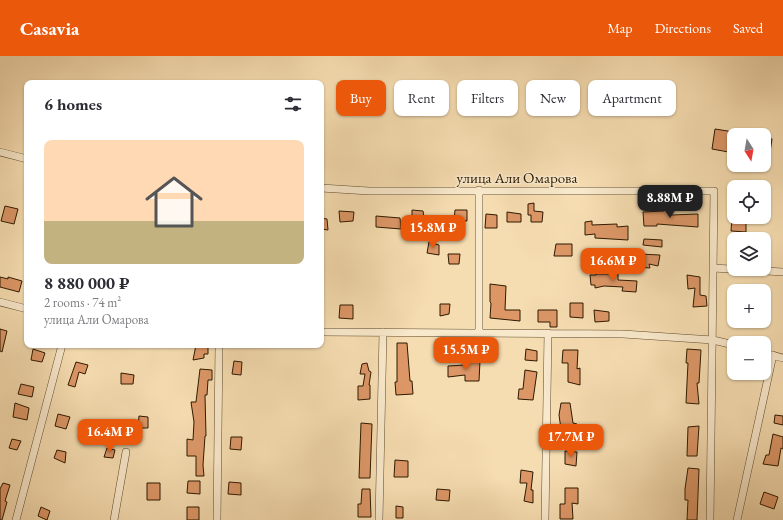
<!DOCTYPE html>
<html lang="en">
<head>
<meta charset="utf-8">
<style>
  body { margin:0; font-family:"EB Garamond",serif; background:#f2f2f3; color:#2b2b33; height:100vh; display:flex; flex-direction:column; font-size:15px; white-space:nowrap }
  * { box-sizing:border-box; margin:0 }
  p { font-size:13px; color:#7c7c81 }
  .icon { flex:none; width:22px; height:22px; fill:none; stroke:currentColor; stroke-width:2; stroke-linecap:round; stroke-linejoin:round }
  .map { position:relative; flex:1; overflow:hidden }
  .sheet { position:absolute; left:24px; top:24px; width:300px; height:268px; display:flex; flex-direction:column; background:#fff; border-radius:8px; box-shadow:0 1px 3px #0004 }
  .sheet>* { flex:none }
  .guide { position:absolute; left:336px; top:24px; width:380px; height:36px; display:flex; gap:8px }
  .needle { width:26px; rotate:169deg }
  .controls { position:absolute; left:727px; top:72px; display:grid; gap:8px }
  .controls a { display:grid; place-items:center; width:44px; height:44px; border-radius:8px; background:#fff; box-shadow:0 1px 3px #0004; font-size:20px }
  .price { position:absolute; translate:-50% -34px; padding:0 9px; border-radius:8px; background:#ea580c; color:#fff; font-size:13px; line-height:26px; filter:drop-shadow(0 1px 2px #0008) }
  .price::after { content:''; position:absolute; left:50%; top:24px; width:12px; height:9px; margin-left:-6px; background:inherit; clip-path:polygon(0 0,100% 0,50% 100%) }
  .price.selected { background:#222; color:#fff }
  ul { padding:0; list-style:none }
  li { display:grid; align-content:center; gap:8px; height:212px; padding:0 20px }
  li span { display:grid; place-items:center; height:124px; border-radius:8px; color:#555 }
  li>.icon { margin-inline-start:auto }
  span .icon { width:72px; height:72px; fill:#fffc; stroke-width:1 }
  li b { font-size:17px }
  h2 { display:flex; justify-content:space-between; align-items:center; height:48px; padding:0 20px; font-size:17px }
  .chip { padding:0 14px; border-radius:8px; background:#fff; box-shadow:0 1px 3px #0004; font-size:14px; line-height:36px }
  .chip.selected { background:#ea580c; color:#fff }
  header { display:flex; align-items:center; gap:24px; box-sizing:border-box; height:56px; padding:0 20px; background:#ea580c; color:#fff }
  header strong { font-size:19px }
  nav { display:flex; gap:22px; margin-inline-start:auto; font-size:14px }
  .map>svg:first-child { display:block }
  .building { fill:#dd9767; stroke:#2d1900 }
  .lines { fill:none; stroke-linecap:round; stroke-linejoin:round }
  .minor-casing { stroke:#5f4a2c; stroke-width:8 }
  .minor { stroke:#f9e9cc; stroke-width:7 }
  .labels { text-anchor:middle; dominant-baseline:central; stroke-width:3; stroke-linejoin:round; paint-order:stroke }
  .street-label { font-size:15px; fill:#2d1900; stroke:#f9e9cc }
</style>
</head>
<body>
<header>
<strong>Casavia</strong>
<nav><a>Map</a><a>Directions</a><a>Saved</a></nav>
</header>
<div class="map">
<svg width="783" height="464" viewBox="0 0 783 464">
  <rect width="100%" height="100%" fill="#f6ddb1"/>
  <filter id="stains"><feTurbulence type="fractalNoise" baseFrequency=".005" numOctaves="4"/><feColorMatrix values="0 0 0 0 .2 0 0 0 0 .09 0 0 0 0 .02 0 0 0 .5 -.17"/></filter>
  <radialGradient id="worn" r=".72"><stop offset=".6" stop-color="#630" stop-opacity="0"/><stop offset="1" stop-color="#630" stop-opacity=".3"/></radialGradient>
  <path class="building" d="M715,73L734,76V97L712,93Z
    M764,81L772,83L769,103L764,102Z
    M534,147V155L543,156L542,166H531V159H528V148Z
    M5,150L18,153L14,168L1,165Z
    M664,151H671V159L698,158V171L657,168V170H644L643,156L664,155Z
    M412,154L423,155L425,167H412Z
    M455,154H467V165H454Z
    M339,155L354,156L353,165L340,166Z
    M507,156L521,158V166H507Z
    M486,158L497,159V172H485Z
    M376,160L400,162L401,173L376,171Z
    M732,161H746V176L731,175Z
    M321,162L327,163L328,174L321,173Z
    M592,165V169L617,168V171L628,170V184L595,182V178L585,179V166Z
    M644,183L662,184V191L643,189Z
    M429,186L439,189V199L427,197Z
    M556,188H572V200H554Z
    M448,198H460L459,208H449Z
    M639,198L660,199L658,210L649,208L650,212L638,211Z
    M596,218H618V224L637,225L636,236L622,235L623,231L604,230L595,232V229H591L590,219H596Z
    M687,219L700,221V239L706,240L707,250L693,251L695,232L688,233Z
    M0,221L8,223V221L22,225L19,236L0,231Z
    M490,228L506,230L505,254H520V265L490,262L491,247L490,246Z
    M570,247H583V262L570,261Z
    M440,248H450L449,258L440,260Z
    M340,249H353V263L339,262Z
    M538,254H557V271H550V266H538Z
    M594,254L609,256V265L595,266Z
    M0,273L7,275L2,296L0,295Z
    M397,287H407L410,325H412L413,338L396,339L395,326H397Z
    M196,289H208V298H204V302L193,304Z
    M33,293L45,297L42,306L31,304Z
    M526,293L537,295V305L525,304Z
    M687,293L701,294L699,327H697L699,348L686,347L688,307H686Z
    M563,294H578L577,313L580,312V329L568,326V307H562Z
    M466,304L480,305L479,325H465V319L448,321V310L465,309Z
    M234,305L242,306L241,319L232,318Z
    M76,306L88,309L85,318L79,316L75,331L68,329Z
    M367,307L369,315L371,316L369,329H370V343L358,344V330H363L365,318H360L362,308Z
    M200,313L212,314V324H208L207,339H205L206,380H205L203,409L204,420H196V400H187V383L193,384L194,366L191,346H196Z
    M525,314L537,316L533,344L518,343L519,333H523Z
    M121,317L134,319L133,328H121Z
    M21,328L34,331L32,341L18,338Z
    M15,347L29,352L27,364L13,361Z
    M561,347H570L573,367L577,368V382L562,380L559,359Z
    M58,358L70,361L66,373L55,370Z
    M775,359L783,360V369L774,367Z
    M139,360L148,361V372H138Z
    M361,367L372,368L370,422H359Z
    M699,370L697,400H687L688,371Z
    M773,378L783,381V393L781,392L778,410L763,408L766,399H769Z
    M231,381H242L241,394L230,393Z
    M12,383L21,385L17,394L9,392Z
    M107,392L115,394L113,402L104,401Z
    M57,394L66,396L65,407L54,402Z
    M565,395L577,396L576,410L565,408Z
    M395,404L408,405V421H394Z
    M688,412L699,413L697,464H687L688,444H685V433Z
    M521,414L533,416L531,434H533V447L524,445L527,427H520Z
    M188,425H200V438L187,437Z
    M229,426L241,427V439L228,438Z
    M3,427L10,429L5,445L7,446L2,464H0V433Z
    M147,427H160V444H147Z
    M565,432H578V448L572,447L573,463H560V448H565Z
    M362,433H370L371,461H358V448H361Z
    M437,433L450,434L449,445L436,444Z
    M764,436L778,441L774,453L760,448Z
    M396,450L403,451V462H396Z
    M41,451L50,455L47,464L38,460Z
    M187,451H199V464H187Z"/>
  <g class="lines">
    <defs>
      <path id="minor" d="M0,96L27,103
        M321,132L369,135H714L710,464
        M713,212L783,216
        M0,246L27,253
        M321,276L623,278L713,284L734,289
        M479,277V134
        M764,297L783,302
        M16,464L62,289
        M114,464L126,396
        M217,464L219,289
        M379,464L383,276
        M545,464L548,277
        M737,464L773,299"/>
    </defs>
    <use href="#minor" class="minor-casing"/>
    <use href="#minor" class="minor"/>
  </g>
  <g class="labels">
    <g class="street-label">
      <text x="517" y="121">улица Али Омарова</text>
    </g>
  </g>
  <rect width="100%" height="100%" filter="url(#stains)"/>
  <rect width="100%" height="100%" fill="url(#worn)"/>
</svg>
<div class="controls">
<a><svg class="needle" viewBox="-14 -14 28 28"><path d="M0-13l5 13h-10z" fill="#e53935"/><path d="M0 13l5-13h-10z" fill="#7c7c81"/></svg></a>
<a><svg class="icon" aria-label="locate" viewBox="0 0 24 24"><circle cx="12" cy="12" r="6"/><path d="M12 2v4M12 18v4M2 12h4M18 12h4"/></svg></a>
<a><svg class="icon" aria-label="layers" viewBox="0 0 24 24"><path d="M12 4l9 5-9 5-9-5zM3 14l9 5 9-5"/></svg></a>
<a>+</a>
<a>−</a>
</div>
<b class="price selected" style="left:670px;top:163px">8.88M ₽</b>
<b class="price" style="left:433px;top:193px">15.8M ₽</b>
<b class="price" style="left:613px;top:226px">16.6M ₽</b>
<b class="price" style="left:466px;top:315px">15.5M ₽</b>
<b class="price" style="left:110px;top:397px">16.4M ₽</b>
<b class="price" style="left:571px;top:402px">17.7M ₽</b>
<div class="guide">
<a class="chip selected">Buy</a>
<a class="chip">Rent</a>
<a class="chip">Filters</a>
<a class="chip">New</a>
<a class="chip">Apartment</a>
</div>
<section class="sheet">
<h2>6 homes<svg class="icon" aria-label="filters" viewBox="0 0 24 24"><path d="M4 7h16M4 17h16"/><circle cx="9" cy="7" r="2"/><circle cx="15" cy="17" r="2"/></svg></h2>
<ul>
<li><span style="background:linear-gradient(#ffd9b3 65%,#c2b280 0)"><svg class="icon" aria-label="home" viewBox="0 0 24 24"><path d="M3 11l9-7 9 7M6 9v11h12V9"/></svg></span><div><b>8 880 000 ₽</b><p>2 rooms · 74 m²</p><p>улица Али Омарова</p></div></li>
</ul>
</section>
</div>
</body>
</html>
